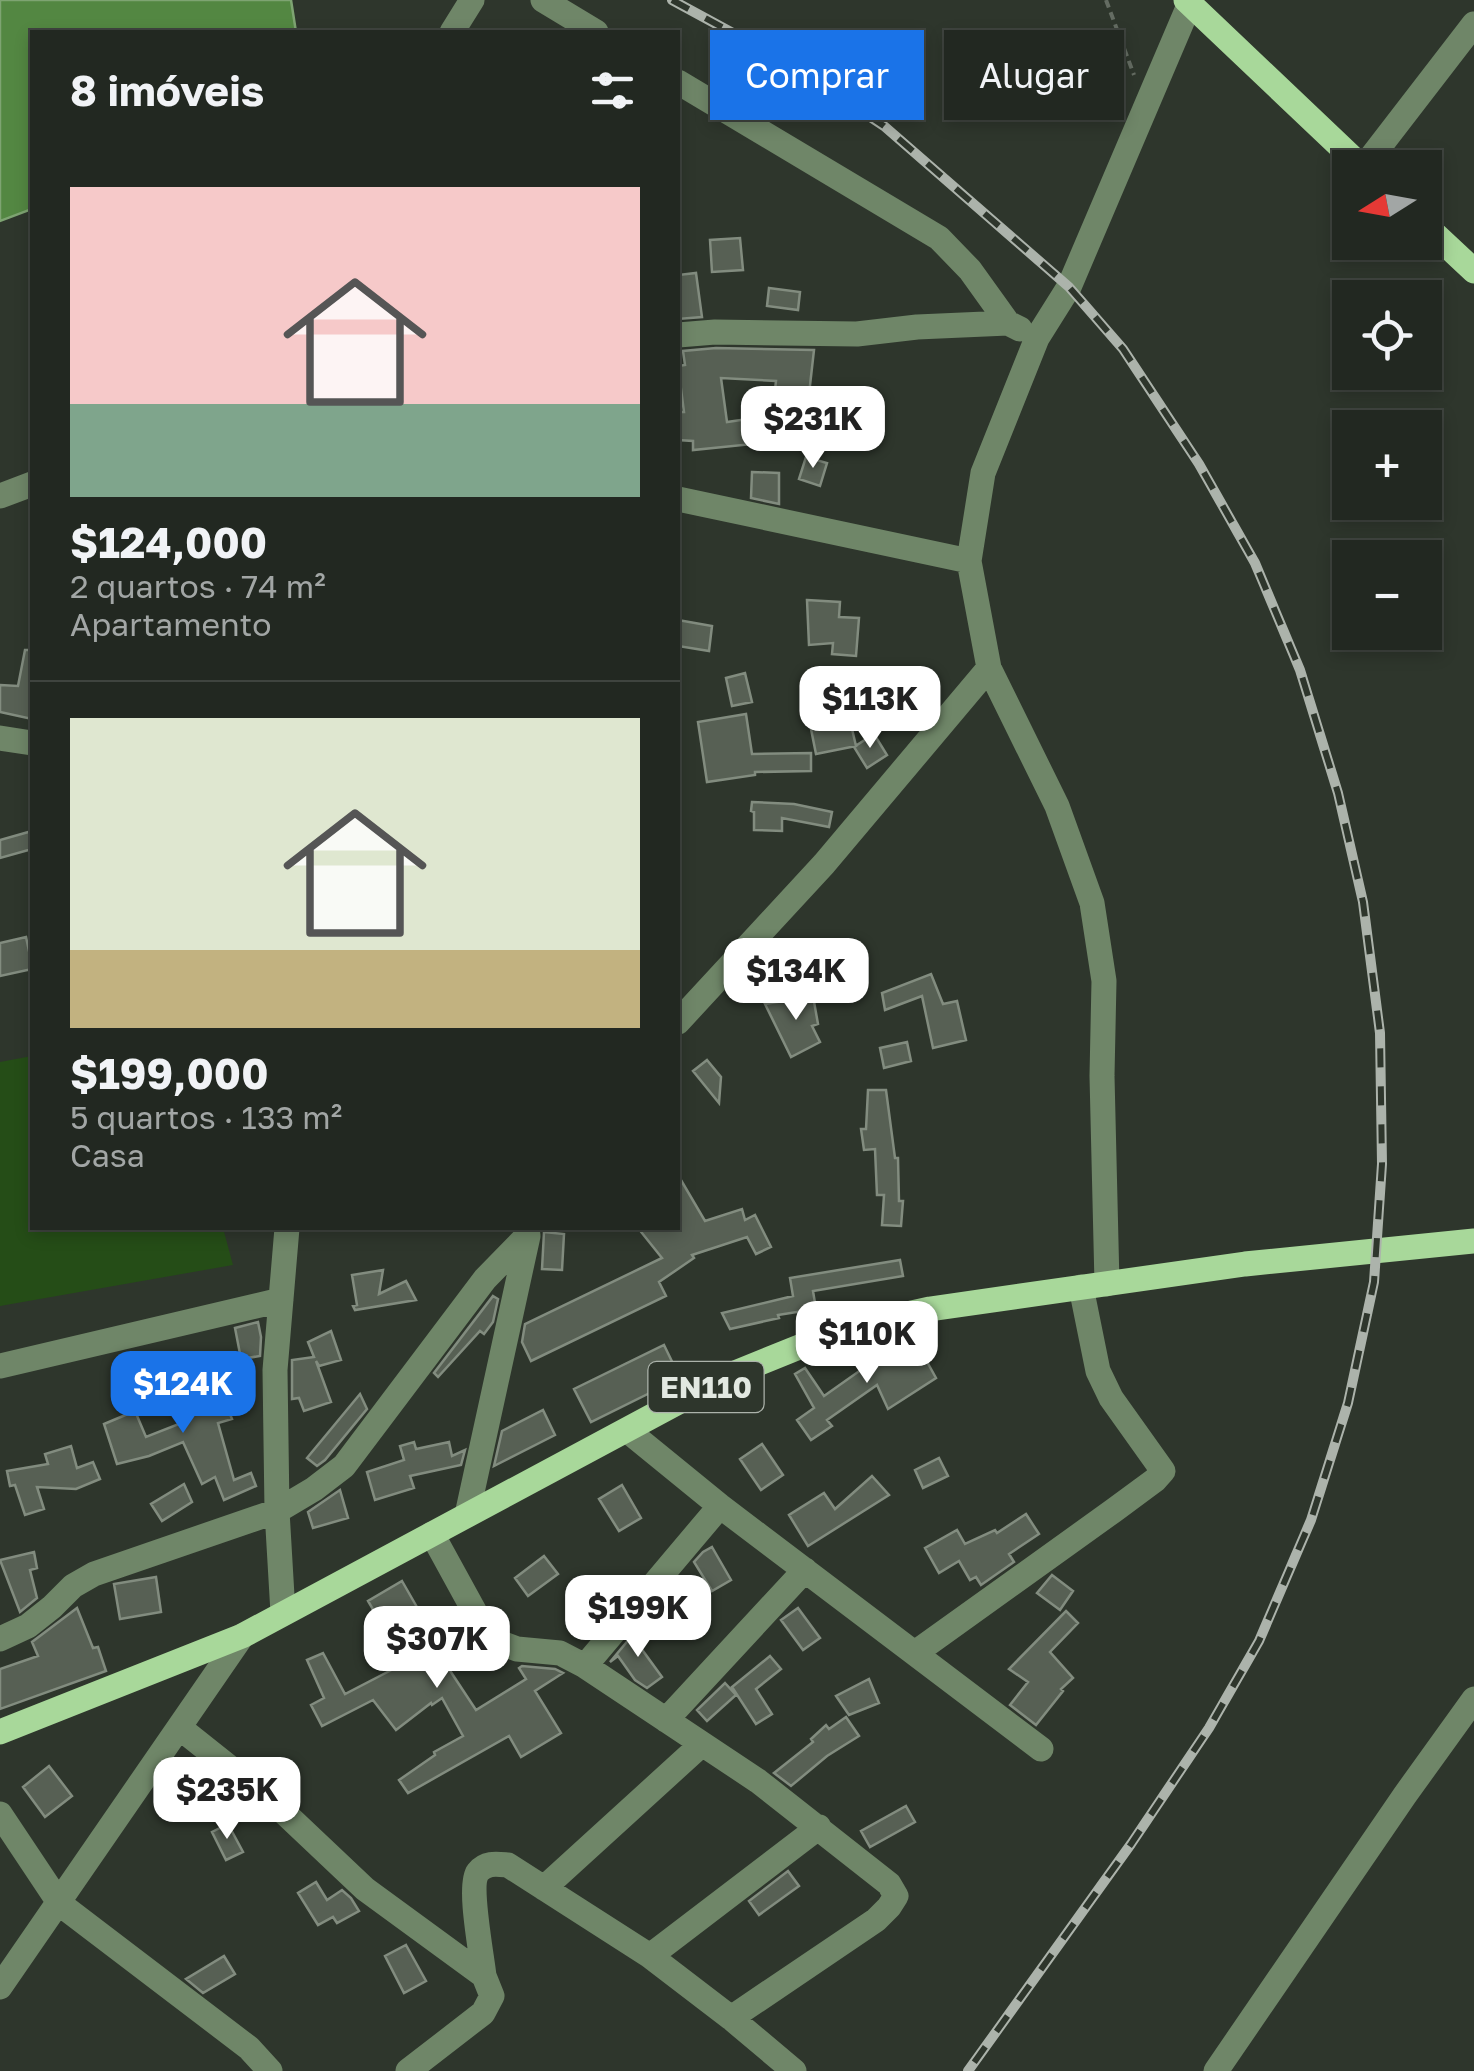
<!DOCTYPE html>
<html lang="pt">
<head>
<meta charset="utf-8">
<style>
  body { margin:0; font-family:"Golos Text",sans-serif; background:#2a302a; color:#f1f3f6; height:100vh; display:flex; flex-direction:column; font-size:38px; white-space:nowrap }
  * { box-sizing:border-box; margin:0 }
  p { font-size:32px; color:#a2a6a5 }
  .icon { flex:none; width:55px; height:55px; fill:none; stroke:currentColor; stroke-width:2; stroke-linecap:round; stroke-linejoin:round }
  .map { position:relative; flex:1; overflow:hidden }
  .drawer { position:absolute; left:30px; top:30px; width:650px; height:1200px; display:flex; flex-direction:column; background:#222821; border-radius:0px; box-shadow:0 5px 15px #0003,0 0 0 2px #3f443f }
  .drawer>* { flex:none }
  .top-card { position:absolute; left:710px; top:30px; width:612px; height:90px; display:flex; gap:20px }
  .needle { width:65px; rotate:259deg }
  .tools { position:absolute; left:1332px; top:150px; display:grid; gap:20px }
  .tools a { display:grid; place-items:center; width:110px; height:110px; border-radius:0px; background:#222821; box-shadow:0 5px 15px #0003,0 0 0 2px #3f443f; font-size:50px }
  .price { position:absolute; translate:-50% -85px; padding:0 22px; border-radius:20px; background:#fff; color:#222; font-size:32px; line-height:65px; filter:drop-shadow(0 2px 5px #0008) }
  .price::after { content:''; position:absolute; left:50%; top:60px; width:30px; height:22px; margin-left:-15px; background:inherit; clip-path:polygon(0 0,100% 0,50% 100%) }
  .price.active { background:#1a73e8; color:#fff }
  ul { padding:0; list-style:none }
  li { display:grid; align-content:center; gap:20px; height:530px; padding:0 40px }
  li+li { border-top:2px solid #3f443f }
  li span { display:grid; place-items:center; height:310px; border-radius:0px; color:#555 }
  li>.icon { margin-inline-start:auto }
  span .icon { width:180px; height:180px; fill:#fffc; stroke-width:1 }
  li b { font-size:42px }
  h2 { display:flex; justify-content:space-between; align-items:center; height:120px; padding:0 40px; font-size:42px }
  .chip { padding:0 35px; border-radius:0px; background:#222821; box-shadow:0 5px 15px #0003,0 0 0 2px #3f443f; font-size:35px; line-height:90px }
  .chip.active { background:#1a73e8; color:#fff }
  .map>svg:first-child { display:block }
  .green { fill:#254d17 }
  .water { fill:#538742; stroke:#7ea472; stroke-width:2.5 }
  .building { fill:#576054; stroke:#828c7f; stroke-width:2.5 }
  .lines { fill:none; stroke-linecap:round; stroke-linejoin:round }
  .path { stroke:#646c62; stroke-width:4; stroke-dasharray:8 5; stroke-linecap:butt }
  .minor { stroke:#6f8668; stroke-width:25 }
  .major { stroke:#a8d89a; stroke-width:25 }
  .rail-casing { stroke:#acb3ab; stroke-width:10 }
  .rail { stroke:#2e362c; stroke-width:6; stroke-dasharray:19; stroke-linecap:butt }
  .labels { text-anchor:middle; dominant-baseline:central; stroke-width:10; stroke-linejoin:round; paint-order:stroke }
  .shield { fill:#2e362c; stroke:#acb3ab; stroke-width:2.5 }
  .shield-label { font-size:30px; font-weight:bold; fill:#e2e8e1 }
</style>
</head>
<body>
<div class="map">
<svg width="1474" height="2071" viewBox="0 0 1474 2071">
  <rect width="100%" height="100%" fill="#2e362c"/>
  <path class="green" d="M32,1056V1228H223L233,1265L0,1306V1062Z"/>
  <path class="water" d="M0,0H291L296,32H32V209L0,221Z"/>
  <path class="building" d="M740,238L743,270L712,272L710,240Z
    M696,273L702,317L678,319V275Z
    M769,288L800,292L798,310L767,306Z
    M716,348L814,350L807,412L773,408L776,381L721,378L727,422L755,418V414L784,415L783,441L752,440L753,444L693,450V441L678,440V412H684L678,366L685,365L683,351Z
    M806,457L827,463L820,486L799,479Z
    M752,472L779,473V504L751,498Z
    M807,600L840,602L839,617L859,618L856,656L832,654L833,643L809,645Z
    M678,620L712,626L709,651L678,646Z
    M25,650H32V719L0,712V685L18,686Z
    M745,673L752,702L732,706L726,678Z
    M746,714L752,754L811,753V771L755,772V775L707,782L698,722Z
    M849,716L856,746L816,754L810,724Z
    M874,734L887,755L867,768L854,747Z
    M752,802L794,804L832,812L829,827L782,818V831L754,830V812L751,811Z
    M32,831V849L0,858V840Z
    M26,937L29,951H32V969L0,976V943Z
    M931,974L943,1004L957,1001L966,1040L933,1048L922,996L885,1010L882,993Z
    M813,996L818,1024L812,1026L820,1042L791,1057L765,1004Z
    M907,1042L911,1061L884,1068L880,1048Z
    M707,1060L721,1077L719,1103L693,1071Z
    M868,1090H886L895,1158H898L899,1201H903L901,1226L882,1225L884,1195H877L875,1149L864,1150L861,1129H866Z
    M678,1175L705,1221L742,1209L745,1220L755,1215L771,1247L756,1254L747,1237L692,1255L694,1258L659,1282L666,1296L531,1361L522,1342L525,1324L662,1258L638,1228H678Z
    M544,1232L564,1234L562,1270L542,1269Z
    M900,1260L903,1276L813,1291L816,1309L778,1315L779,1318L730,1329L722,1313L793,1296L790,1278Z
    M383,1270L379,1294L406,1281L416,1300L355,1310L353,1306L357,1305L352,1275Z
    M493,1296L498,1299L493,1322L484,1334L480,1331L438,1377L434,1373Z
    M258,1322L261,1337L260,1356L241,1359L235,1328Z
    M331,1331L341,1360L319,1366L316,1361L331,1402L304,1411L299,1398L292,1399V1360L314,1357L308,1342Z
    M915,1340L936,1378L888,1409L877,1385L827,1420L832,1426L811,1440L797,1420L814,1408L795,1374L805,1368L824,1396L882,1355L883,1357Z
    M664,1345L680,1378L591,1422L574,1389Z
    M195,1367L205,1411L226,1404L232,1419L218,1423L234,1480L251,1473L256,1486L224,1500L215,1477L202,1484L183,1442L149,1456L117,1464L104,1424L135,1411L146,1437L179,1424L168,1374Z
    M360,1394L367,1409L325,1460L317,1466L307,1458Z
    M543,1410L555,1435L494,1466L502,1431Z
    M414,1442L416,1449L449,1442L452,1456L465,1450L461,1465L410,1476L414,1488L375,1500L367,1472L404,1460L400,1446Z
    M762,1444L783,1475L761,1490L740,1459Z
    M71,1446L77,1468L93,1462L100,1479L76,1489L37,1487L44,1509L25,1515L15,1485L10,1486L7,1471L48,1464L45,1454Z
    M939,1458L948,1476L923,1488L915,1470Z
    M872,1476L889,1495L808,1546L789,1515L824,1493L835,1509Z
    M184,1484L192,1502L162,1521L151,1504Z
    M622,1485L641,1518L619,1531L599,1499Z
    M340,1490L348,1518L313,1528L308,1512Z
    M1026,1514L1039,1534L1009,1554L1014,1562L981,1585L976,1577L970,1580L959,1561L939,1573L925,1548L957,1530L965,1544L995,1530L997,1533Z
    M712,1547L731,1580L712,1591L694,1562L703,1552Z
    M34,1552L37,1568L30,1570L37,1598L20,1612L0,1560Z
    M544,1556L558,1574L528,1596L515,1578Z
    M1052,1575L1073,1591L1060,1610L1037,1593Z
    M156,1577L161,1612L120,1619L114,1584Z
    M402,1581L433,1635L459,1616L466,1630L437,1651L476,1710L526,1679L519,1668L522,1666L555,1669L563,1673L535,1691L561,1733L521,1757L509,1736L408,1793L399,1780L435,1755L434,1752L463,1736L442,1698L432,1705L431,1703L396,1730L373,1700L322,1726L311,1705L324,1698L307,1660L323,1653L345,1694L399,1666L386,1636L388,1635L368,1601Z
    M77,1608L93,1648L98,1647L106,1671L0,1709V1669L38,1656L32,1642Z
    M798,1608L820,1638L803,1650L781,1620Z
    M1066,1611L1078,1623L1050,1652L1073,1678L1061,1689L1063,1691L1036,1725L1010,1705L1028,1682L1009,1669Z
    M641,1625L648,1638L638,1644L662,1677L647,1688L635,1680L618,1656L610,1662Z
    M770,1656L781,1669L756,1689L772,1714L756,1724L732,1687Z
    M869,1679L879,1703L849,1715L836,1696Z
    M725,1683L736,1695L707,1721L697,1710Z
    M846,1717L859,1736L827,1756L791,1786L774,1773L813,1742L811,1739L826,1725L829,1729Z
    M49,1766L72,1796L45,1817L23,1787Z
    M906,1806L915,1822L870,1847L861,1831Z
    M228,1824L243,1852L226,1860L212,1832Z
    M788,1871L799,1886L759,1915L749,1901Z
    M316,1882L327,1900L342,1890L351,1898L359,1911L337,1923L333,1917L318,1925L298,1893Z
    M406,1945L426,1981L404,1993L385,1956Z
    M224,1956L235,1974L203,1993L186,1979Z"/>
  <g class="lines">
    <path class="path" d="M1106,0L1134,75"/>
    <path class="minor" d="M543,0L596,32
      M452,32L472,0
      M678,82L939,238L970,270L1008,323
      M1363,168L1474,24
      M678,335L715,332L857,334L917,327L1008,323L1020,329
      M0,496L32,484
      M678,499L969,561
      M0,738L32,743
      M678,1022L824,864L989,668
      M1107,1284L1102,1076L1104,981L1092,903L1057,806L989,668L969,561L983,473L1037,338L1069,287L1190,3
      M0,1366L281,1300
      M628,1431L720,1506L1041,1749
      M467,1515L528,1236
      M432,1534L483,1627L498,1642L517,1649L560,1653L585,1666L758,1781L889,1884L896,1896L889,1907L876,1920L731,2018
      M283,1613L277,1511L275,1370L287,1228
      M0,1639L28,1626L52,1607L73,1586L94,1574L277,1511L314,1489L344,1466L485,1279L528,1235
      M915,1653L1113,1511L1155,1480L1163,1471L1111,1398L1098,1371L1081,1287
      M585,1666L720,1506
      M666,1720L805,1570
      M180,1728L273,1802L365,1889L484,1976L492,1996L483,2013L408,2071
      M0,1814L60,1904L249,2048L270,2071
      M544,1888L702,1744
      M650,1956L819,1827
      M484,1976C482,1956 468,1885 478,1872C486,1862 497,1864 508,1865L650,1956L731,2018L794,2071
      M0,1987L242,1636
      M1216,2071L1405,1795L1474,1699"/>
    <path class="major" d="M1186,0L1363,168
      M1425,225L1474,271
      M0,1732L242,1636L725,1377L829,1335L871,1322L930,1309L1245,1264L1474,1241"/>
    <defs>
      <path id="rail" d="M672,0L797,68L884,126L1069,287L1123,349L1199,464L1255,563L1300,670L1338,793L1363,902L1380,1033L1382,1164L1374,1282L1348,1403L1311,1520L1259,1641L1209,1728L1131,1844L968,2071"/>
    </defs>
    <use href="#rail" class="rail-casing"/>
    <use href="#rail" class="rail"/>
  </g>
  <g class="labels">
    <rect class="shield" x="648.5" y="1362" width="115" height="50" rx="8"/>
    <g class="shield-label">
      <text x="706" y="1387">EN110</text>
    </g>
  </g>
</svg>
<div class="tools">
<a><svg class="needle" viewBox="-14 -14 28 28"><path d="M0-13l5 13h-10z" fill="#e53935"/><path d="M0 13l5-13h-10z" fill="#a2a6a5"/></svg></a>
<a><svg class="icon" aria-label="locate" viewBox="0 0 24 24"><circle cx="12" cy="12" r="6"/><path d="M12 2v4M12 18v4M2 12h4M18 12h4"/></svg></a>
<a>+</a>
<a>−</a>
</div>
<b class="price" style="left:813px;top:471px">$231K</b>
<b class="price" style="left:870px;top:751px">$113K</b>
<b class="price" style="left:796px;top:1023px">$134K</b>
<b class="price" style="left:867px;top:1386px">$110K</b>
<b class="price active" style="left:183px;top:1436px">$124K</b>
<b class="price" style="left:638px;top:1660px">$199K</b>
<b class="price" style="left:437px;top:1691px">$307K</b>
<b class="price" style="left:227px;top:1842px">$235K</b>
<div class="top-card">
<a class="chip active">Comprar</a>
<a class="chip">Alugar</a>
</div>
<section class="drawer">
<h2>8 imóveis<svg class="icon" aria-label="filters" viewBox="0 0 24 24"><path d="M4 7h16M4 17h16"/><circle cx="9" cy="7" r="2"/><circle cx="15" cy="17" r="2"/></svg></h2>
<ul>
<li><span style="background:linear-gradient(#f6c9c9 70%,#7fa58c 0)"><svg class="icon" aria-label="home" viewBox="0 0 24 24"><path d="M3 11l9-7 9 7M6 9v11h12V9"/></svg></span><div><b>$124,000</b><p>2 quartos · 74 m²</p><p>Apartamento</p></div></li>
<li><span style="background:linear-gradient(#dfe7d0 75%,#c2b280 0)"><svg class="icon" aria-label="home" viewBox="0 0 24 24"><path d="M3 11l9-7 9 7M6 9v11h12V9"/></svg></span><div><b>$199,000</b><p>5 quartos · 133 m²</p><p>Casa</p></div></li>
</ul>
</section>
</div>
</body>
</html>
